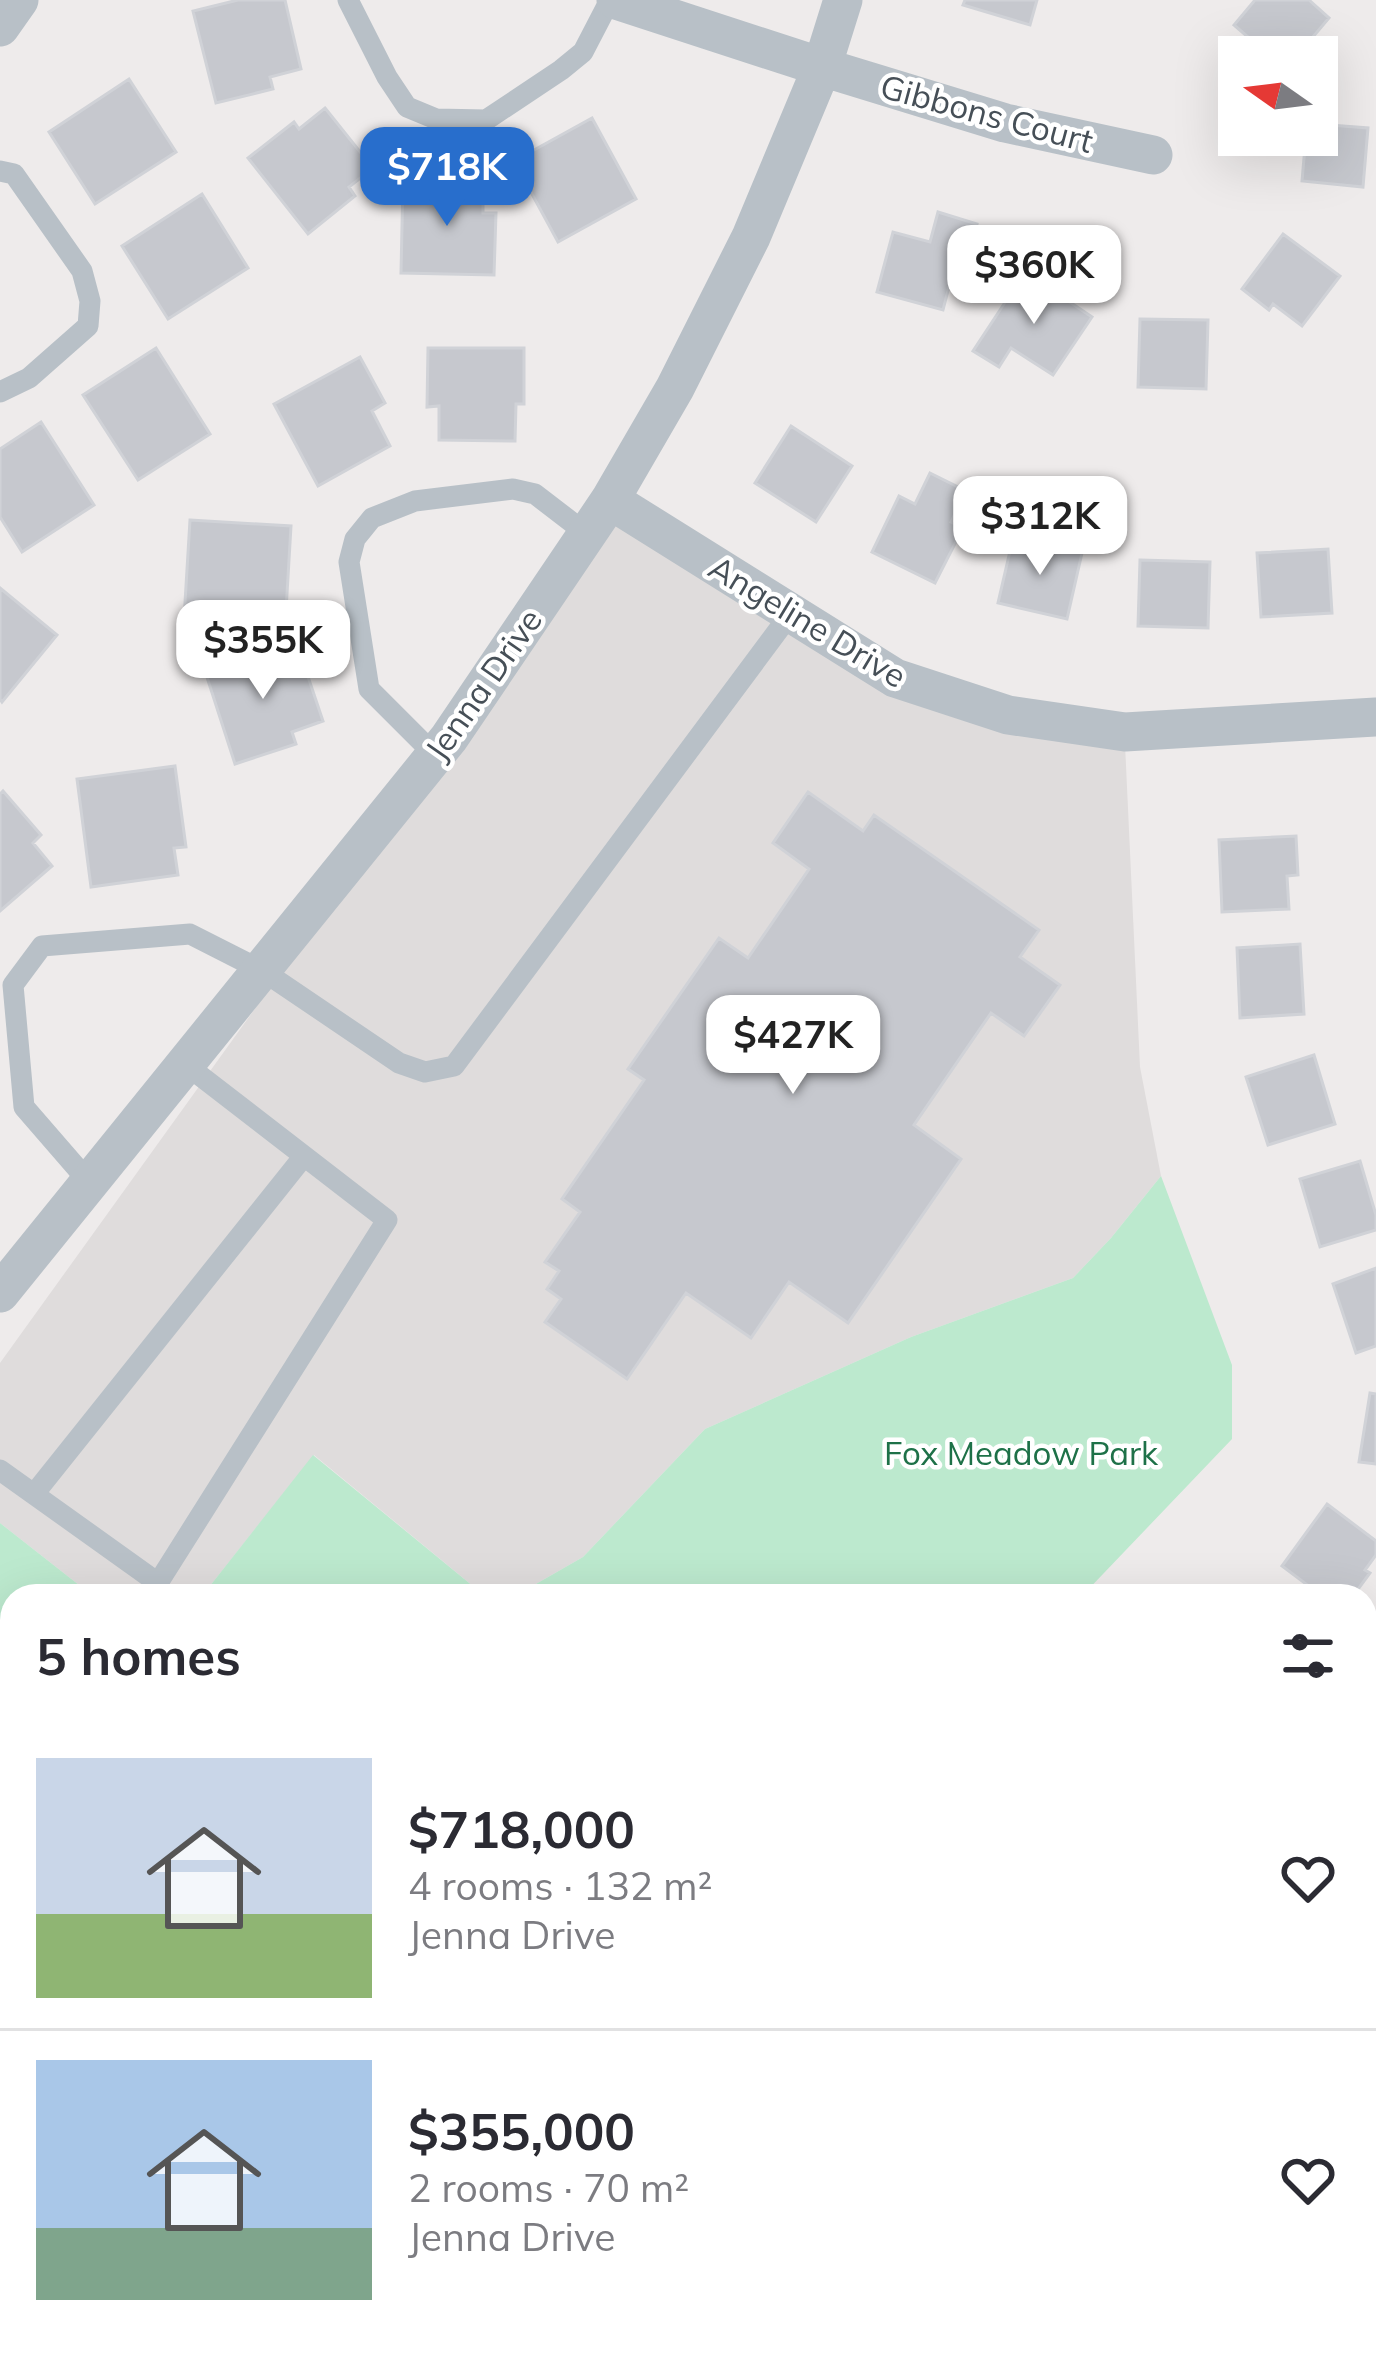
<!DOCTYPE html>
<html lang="en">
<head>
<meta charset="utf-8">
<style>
  body { margin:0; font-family:Mulish,sans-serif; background:#f7f7f7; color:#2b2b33; height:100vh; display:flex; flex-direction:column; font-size:45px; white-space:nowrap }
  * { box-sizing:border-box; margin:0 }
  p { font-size:39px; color:#7c7c81 }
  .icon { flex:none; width:66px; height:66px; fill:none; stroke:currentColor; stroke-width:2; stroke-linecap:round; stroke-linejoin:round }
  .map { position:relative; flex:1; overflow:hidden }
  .panel { position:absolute; left:0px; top:1584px; width:1377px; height:771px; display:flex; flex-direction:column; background:#fff; border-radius:36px 36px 0 0; box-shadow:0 12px 48px #0002 }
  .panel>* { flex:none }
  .needle { width:78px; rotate:284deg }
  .controls { position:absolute; left:1218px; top:36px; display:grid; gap:24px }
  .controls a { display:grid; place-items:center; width:120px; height:120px; border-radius:0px; background:#fff; box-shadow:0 12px 48px #0002; font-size:60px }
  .price { position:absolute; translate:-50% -102px; padding:0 27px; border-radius:24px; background:#fff; color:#222; font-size:39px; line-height:78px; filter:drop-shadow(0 3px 6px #0008) }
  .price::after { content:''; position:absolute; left:50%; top:72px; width:36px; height:27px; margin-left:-18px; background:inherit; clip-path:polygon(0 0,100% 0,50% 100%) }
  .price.selected { background:#286ecc; color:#fff }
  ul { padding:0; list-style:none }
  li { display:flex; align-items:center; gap:36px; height:300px; padding:0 36px }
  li+li { border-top:3px solid #e1e1e2 }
  li span { display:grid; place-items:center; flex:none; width:336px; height:240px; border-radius:0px; color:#555 }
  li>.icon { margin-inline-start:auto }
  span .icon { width:144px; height:144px; fill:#fffc; stroke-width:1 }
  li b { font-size:51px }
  h2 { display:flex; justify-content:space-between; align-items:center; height:144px; padding:0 36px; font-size:51px }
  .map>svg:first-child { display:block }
  .education { fill:#dfdcdc }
  .green { fill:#bce9ce }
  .building { fill:#c6c8ce; stroke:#d0d2d7; stroke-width:3 }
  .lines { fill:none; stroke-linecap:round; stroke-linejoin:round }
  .path { stroke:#77c49f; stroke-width:8; stroke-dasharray:9 6; stroke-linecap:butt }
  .lane { stroke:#b8c0c7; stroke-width:21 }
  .street { stroke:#b8c0c7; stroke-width:39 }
  .labels { text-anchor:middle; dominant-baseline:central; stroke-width:9; stroke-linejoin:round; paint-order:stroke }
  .street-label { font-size:33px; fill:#464f57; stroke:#fff }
  .park-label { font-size:33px; fill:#1e7148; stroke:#fff }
</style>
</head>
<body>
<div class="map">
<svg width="1376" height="2353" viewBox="0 0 1376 2353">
  <rect width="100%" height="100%" fill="#eeebeb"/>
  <path class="education" d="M611,514L879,682L1125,744L1140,1067L1161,1176L1111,1238L1073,1278L911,1337L705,1429L583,1557L515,1596H485L314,1455L202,1596H93L0,1523V1363Z"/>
  <path class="green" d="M1161,1176L1232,1365V1439L1082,1596H515L583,1557L705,1429L911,1337L1073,1278L1111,1238Z
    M313,1455L485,1596H202Z
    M0,1523L93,1596H12V2036L0,2026Z
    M390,2343H787L779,2353H402Z"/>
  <path class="building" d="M238,0H285L301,69L270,77L273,89L216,103L193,11Z
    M965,0H1037L1030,25L963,5Z
    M1255,0H1309L1329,18L1296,57H1271L1234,25Z
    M129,79L176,152L95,204L49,132Z
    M325,108L373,168L349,187L355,196L308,234L248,158L294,122L299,129Z
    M592,118L636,199L558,242L514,161Z
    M1317,124L1368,128L1363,187L1302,181L1306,135H1317Z
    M403,180L483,182V213H496L494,275L401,273Z
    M202,194L248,268L168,319L122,246Z
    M938,212L977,224L966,263L956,260L943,310L877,292L893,232L930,242Z
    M1283,234L1340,276L1302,326L1273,304L1269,310L1242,289Z
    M1025,272L1092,317L1053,375L1011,348L999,367L973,351Z
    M1140,319L1208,320L1206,389L1138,387Z
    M156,348L210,434L138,480L83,395Z
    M428,348H524V404H516L515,441L439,440V406L427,407Z
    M360,357L385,403L372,411L390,446L318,486L274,404Z
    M41,422L94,505L22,552L0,517V449Z
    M791,426L852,466L816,522L755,483Z
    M930,473L966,491L951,522L963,528L935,583L872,552L899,496L915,504Z
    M190,520L291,526L286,611L250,609L248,623L184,619Z
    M1013,538L1082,553L1067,619L998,603Z
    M1328,549L1332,613L1261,617L1257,553Z
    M1140,560L1210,562L1208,628L1138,626Z
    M0,588L57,635L2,702L0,699Z
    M298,647L323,721L292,732L296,744L235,764L204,668L263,649L266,658Z
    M175,766L186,847L174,848L178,875L91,887L77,779Z
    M3,791L41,835L33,843L52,866L0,911V794Z
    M808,792L863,831L874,815L1039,930L1020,957L1060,985L1024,1036L991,1013L914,1125L961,1159L848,1323L789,1282L751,1338L686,1293L627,1379L545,1322L561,1299L547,1289L559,1271L545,1262L580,1212L562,1199L644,1080L628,1069L719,938L748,958L809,869L773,843Z
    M1296,836L1298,875L1287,876L1289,909L1222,912L1219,840Z
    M1300,944L1304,1014L1240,1018L1237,948Z
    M1314,1055L1335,1124L1268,1145L1246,1077Z
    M1360,1161L1376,1215V1230L1320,1247L1300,1179Z
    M1376,1268V1346L1356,1353L1333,1284Z
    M1370,1393L1376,1394V1464L1359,1462Z
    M1327,1504L1376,1541V1555L1365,1570L1370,1573L1353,1596H1322L1282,1566Z
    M1376,1868V1907L1365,1897V1880Z
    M1365,1980L1376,1983L1365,2031Z
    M89,2343H154L155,2344L152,2353H71L74,2346L86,2350Z"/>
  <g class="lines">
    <path class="path" d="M473,2353L492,2343"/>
    <path class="lane" d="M348,0L387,77L407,107L436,119L486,120L561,70L583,52L610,0
      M0,171L14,174L82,271L90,301L88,326L29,378L0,392
      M435,755L369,689L349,562L355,539L372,518L415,501L513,489L535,494L587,534
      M89,1182L24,1107L13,985L42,946L190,934L263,971L399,1063L425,1072L454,1066L791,613
      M0,1470L158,1583L387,1220L185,1064
      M34,1494L304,1156"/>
    <path class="street" d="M616,0L822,67L1005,123L1153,155
      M0,27L19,0
      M610,500L895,678L1008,715L1125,732L1376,717
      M0,1293L449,738L610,500L675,388L751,237L822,67L843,0
      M1365,1727L1376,1716
      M0,2097L12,2107
      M0,2286L12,2265
      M319,2343L332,2353
      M1256,2343L1264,2353"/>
  </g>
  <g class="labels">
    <g class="street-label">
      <text transform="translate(987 113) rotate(15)">Gibbons Court</text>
      <text transform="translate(808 621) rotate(31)">Angeline Drive</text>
      <text transform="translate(483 684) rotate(-55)">Jenna Drive</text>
    </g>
    <g class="park-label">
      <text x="1021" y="1452">Fox Meadow Park</text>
    </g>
  </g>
</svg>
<div class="controls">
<a><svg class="needle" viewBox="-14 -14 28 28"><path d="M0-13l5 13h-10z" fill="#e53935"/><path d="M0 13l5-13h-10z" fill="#7c7c81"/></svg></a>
</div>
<b class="price selected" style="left:447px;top:229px">$718K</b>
<b class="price" style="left:1034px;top:327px">$360K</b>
<b class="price" style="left:1040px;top:578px">$312K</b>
<b class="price" style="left:263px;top:702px">$355K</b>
<b class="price" style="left:793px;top:1097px">$427K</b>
<section class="panel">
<h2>5 homes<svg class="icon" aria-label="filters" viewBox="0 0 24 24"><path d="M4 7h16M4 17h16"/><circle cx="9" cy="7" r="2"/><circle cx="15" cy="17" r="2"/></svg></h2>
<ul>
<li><span style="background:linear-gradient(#c9d6e8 65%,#8fb573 0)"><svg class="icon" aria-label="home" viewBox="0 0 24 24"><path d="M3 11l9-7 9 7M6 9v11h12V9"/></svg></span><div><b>$718,000</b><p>4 rooms · 132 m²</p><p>Jenna Drive</p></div><svg class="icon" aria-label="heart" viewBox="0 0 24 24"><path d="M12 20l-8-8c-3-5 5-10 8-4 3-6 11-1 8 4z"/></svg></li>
<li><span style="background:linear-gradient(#a9c7e8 70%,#7fa58c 0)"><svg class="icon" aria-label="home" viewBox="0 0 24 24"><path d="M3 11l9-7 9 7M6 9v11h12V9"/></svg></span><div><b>$355,000</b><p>2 rooms · 70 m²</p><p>Jenna Drive</p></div><svg class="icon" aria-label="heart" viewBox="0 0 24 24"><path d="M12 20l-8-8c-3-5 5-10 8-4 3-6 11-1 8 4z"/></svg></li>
</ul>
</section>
</div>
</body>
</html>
